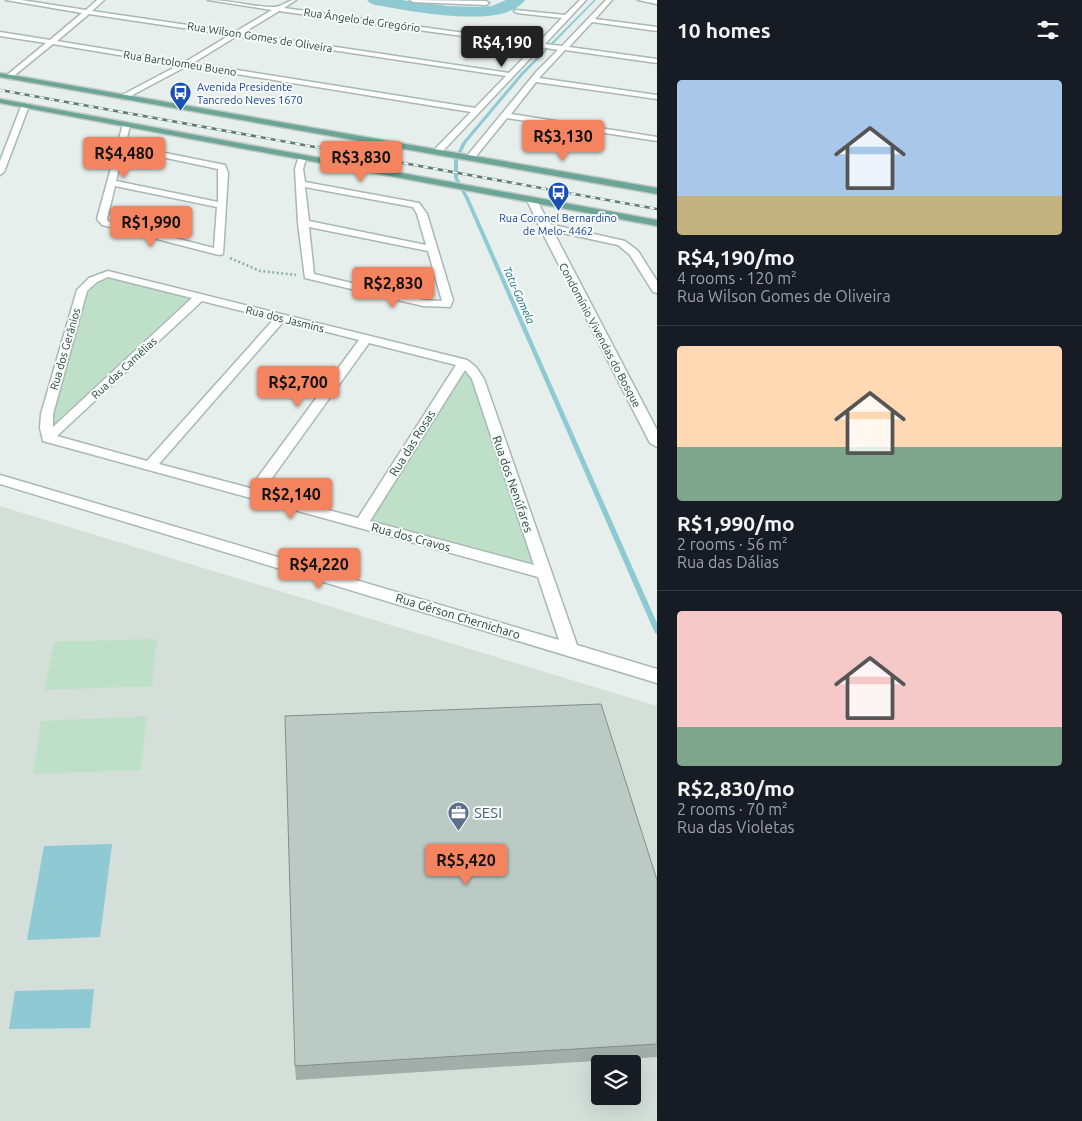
<!DOCTYPE html>
<html lang="en">
<head>
<meta charset="utf-8">
<style>
  body { margin:0; font-family:Ubuntu,sans-serif; background:#20242c; color:#f1f3f6; height:100vh; display:flex; flex-direction:column; font-size:19px; white-space:nowrap }
  * { box-sizing:border-box; margin:0 }
  p { font-size:16px; color:#9ea1a6 }
  .icon { flex:none; width:28px; height:28px; fill:none; stroke:currentColor; stroke-width:2; stroke-linecap:round; stroke-linejoin:round }
  .map { position:relative; flex:1; overflow:hidden }
  .panel { display:flex; flex-direction:column; background:#171b24; width:425px }
  .panel>* { flex:none }
  .controls { position:absolute; left:591px; top:1055px; display:grid; gap:10px }
  .controls a { display:grid; place-items:center; width:50px; height:50px; border-radius:5px; background:#171b24; box-shadow:0 5px 20px #0002; font-size:25px }
  .price { position:absolute; translate:-50% -42px; padding:0 11px; border-radius:5px; background:#f4845f; color:#111; font-size:16px; line-height:32px; filter:drop-shadow(0 1px 2px #0008) }
  .price::after { content:''; position:absolute; left:50%; top:30px; width:15px; height:11px; margin-left:-8px; background:inherit; clip-path:polygon(0 0,100% 0,50% 100%) }
  .price.current { background:#222; color:#fff }
  ul { padding:0; list-style:none }
  li { display:grid; align-content:center; gap:10px; height:265px; padding:0 20px }
  li+li { border-top:1px solid #363941 }
  li span { display:grid; place-items:center; height:155px; border-radius:5px; color:#555 }
  li>.icon { margin-inline-start:auto }
  span .icon { width:90px; height:90px; fill:#fffc; stroke-width:1 }
  li b { font-size:21px }
  h2 { display:flex; justify-content:space-between; align-items:center; height:60px; padding:0 20px; font-size:21px }
  main { display:flex; flex:1; min-height:0 }
  .map>svg:first-child { display:block }
  .built { fill:#d4dfda; fill-rule:evenodd }
  .green { fill:#bfe0c8 }
  .water { fill:#8ec9d4 }
  .lines { fill:none; stroke-linecap:round; stroke-linejoin:round }
  .stream { fill:#8ec9d4; fill-rule:evenodd }
  .river { fill:#8ec9d4; fill-rule:evenodd }
  .minor-casing { stroke:#a8b8b2; stroke-width:3 }
  .major-casing { stroke:#c2cac8; stroke-width:3 }
  .path { stroke:#86b3a5; stroke-width:2.5; stroke-dasharray:2 2.5; stroke-linecap:butt }
  .minor { fill:#fff; fill-rule:evenodd }
  .major { fill:#6aa596; fill-rule:evenodd }
  .rail-casing { stroke:#5f7d75; stroke-width:2.5 }
  .rail { stroke:#f7fbf9; stroke-width:2; stroke-dasharray:5; stroke-linecap:butt }
  .wall { fill:#a1aea9 }
  .building { fill:#bbcac4; stroke:#838d89 }
  .labels { text-anchor:middle; dominant-baseline:central; stroke-width:4; stroke-linejoin:round; paint-order:stroke }
  .far-street-label { font-size:11px; fill:#24423a; stroke:#f7fbf9 }
  .far-transit-label { font-size:11px; fill:#164399; stroke:#f7fbf9; text-anchor:start }
  .far-water-label { font-size:11px; font-style:italic; fill:#1c6f80; stroke:#f7fbf9 }
  .street-label { font-size:12px; fill:#24423a; stroke:#f7fbf9 }
  .near-service-label { font-size:15px; fill:#4e5e75; stroke:#f7fbf9; text-anchor:start }
</style>
</head>
<body>
<main>
<div class="map">
<svg width="657" height="1121" viewBox="0 0 657 1121">
  <rect width="100%" height="100%" fill="#e6efeb"/>
  <path class="built" d="M0,506L657,706V1121H0ZM600,1064H632V1096H600Z"/>
  <path class="green" d="M108,274L196,298L46,432L86,291L92,283Z
    M464,367L478,379L537,569L370,522Z
    M157,639L152,686L44,690L54,642Z
    M147,716L141,770L33,774L41,721Z"/>
  <path class="water" d="M112,844L100,937L27,940L44,846Z
    M94,989L90,1028L9,1029L15,991Z"/>
  <g class="lines">
    <path class="stream" d="M594,0H596L523,75L466,143L458,160V178L469,198L657,623V634L655,633L654,631L465,198L454,178V160L462,143L521,73Z"/>
    <path class="river" d="M367,0H401L448,6L477,7L492,6L506,0H525C503,31 407,10 375,5L370,3Z"/>
    <defs>
      <path id="minor" d="M6,0H21L86,10L97,0H104L92,11L235,32L272,10L208,0C230,0 252,7 274,7C282,7 287,0 296,0L284,8L538,43L562,18L517,13L514,11L515,10L565,15L580,0H586L545,44L562,46L606,0H612L595,19L657,27V31L592,22L569,47L657,59V63L565,50L539,78L657,95V99L536,82L511,114L657,137V141L507,118L473,160H467V156L537,71L558,50L541,47L440,154L437,155L433,152L434,150L471,112L187,66L125,99H122V95L179,65L53,44L10,79L6,77L7,75L46,43L0,36V32L50,40L82,13ZM279,11L535,46L509,73L243,33ZM89,14L230,35L185,62L57,41ZM237,36L506,76L475,108L193,63Z
        M410,0L486,1L489,3L486,5L413,2Z
        M638,0H657V4Z
        M22,104L29,106L4,172L0,175V161Z
        M123,124L130,126L125,145L225,165L228,173L223,254L219,255L102,225L97,219ZM124,149L218,169V202L116,181ZM115,186L217,207L214,248L108,221L107,219Z
        M302,156L306,159L303,169L305,182L419,203L427,214L453,300L450,307L423,306L305,278L298,223L295,169L298,159ZM305,187L413,207L417,214L426,245L309,221ZM309,227L428,251L442,301L423,300L314,274Z
        M532,197L537,200L549,224L625,241L638,251L657,281V293L653,292L630,255L618,245L553,231L657,430V447L650,443L539,226L527,200Z
        M108,271L467,360L476,367L484,379L577,645L657,669V683L0,484V475L559,640L538,577L43,441L40,428L41,414L77,290L89,278ZM108,277L192,298L53,427V414L87,291L97,282ZM202,301L274,319L147,461L57,436ZM284,321L359,340L250,488L159,464ZM369,343L456,365L358,518L262,492ZM465,370L472,379L534,565L370,521Z"/>
      <path id="major" d="M0,73L657,188V194L0,77Z
        M0,99L657,220V226L0,103Z"/>
    </defs>
    <use href="#minor" class="minor-casing"/>
    <use href="#major" class="major-casing"/>
    <path class="path" d="M230,258L260,271L296,275"/>
    <use href="#minor" class="minor"/>
    <use href="#major" class="major"/>
    <defs>
      <path id="rail" d="M0,90L657,209"/>
    </defs>
    <use href="#rail" class="rail-casing"/>
    <use href="#rail" class="rail"/>
  </g>
  <path class="wall" d="M657,880V1057L296,1080L295,1066Z"/>
  <path class="building" d="M601,704L657,880V1044L295,1066L285,716Z"/>
  <defs>
    <symbol id="bus-pin" viewBox="-11 -11 22 30"><path d="M0 17L-7.5 6A9.5 9.5 0 1 1 7.5 6Z" fill="#1a4fb4" stroke="#f7fbf9"/><path d="M-5-6H5V4H4V6H2V4H-2V6H-4V4H-5ZM-3.5-4V0h7V-4ZM-3.5 1.2v1.5H-2V1.2ZM2 1.2v1.5H3.5V1.2Z" fill="#fff"/></symbol>
    <symbol id="office-pin" viewBox="-11 -11 22 30"><path d="M0 17L-7.5 6A9.5 9.5 0 1 1 7.5 6Z" fill="#5c6f8a" stroke="#f7fbf9"/><path d="M-6-3h4V-5.5h4V-3h4V5H-6ZM-1-4.5V-3h2v-1.5ZM-6 0V1H6V0Z" fill="#fff"/></symbol>
  </defs>
  <g fill-rule="evenodd">
    <use href="#bus-pin" x="168" y="80" width="25" height="34"/>
    <use href="#bus-pin" x="546" y="180" width="25" height="34"/>
    <use href="#office-pin" x="446" y="800" width="25" height="34"/>
  </g>
  <g class="labels">
    <g class="far-street-label">
      <text transform="translate(362 20) rotate(8)">Rua Ângelo de Gregório</text>
      <text transform="translate(260 37) rotate(9)">Rua Wilson Gomes de Oliveira</text>
      <text transform="translate(180 63) rotate(9)">Rua Bartolomeu Bueno</text>
      <text transform="translate(285 319) rotate(14)">Rua dos Jasmins</text>
      <text transform="translate(600 335) rotate(62)">Condomínio Vivendas do Bosque</text>
      <text transform="translate(65 349) rotate(-74)">Rua dos Gerânios</text>
      <text transform="translate(124 368) rotate(-43)">Rua das Camélias</text>
    </g>
    <g class="far-transit-label">
      <text x="197" y="87">Avenida Presidente<tspan x="197" dy="13">Tancredo Neves 1670</tspan></text>
      <text x="558" y="218" text-anchor="middle">Rua Coronel Bernardino<tspan x="558" dy="13">de Melo- 4462</tspan></text>
    </g>
    <g class="far-water-label">
      <text transform="translate(519 295) rotate(66)">Tatu-Gamela</text>
    </g>
    <g class="street-label">
      <text transform="translate(412 443) rotate(-58)">Rua das Rosas</text>
      <text transform="translate(513 484) rotate(71)">Rua dos Nenúfares</text>
      <text transform="translate(411 537) rotate(15)">Rua dos Cravos</text>
      <text transform="translate(458 616) rotate(17)">Rua Gérson Chernicharo</text>
    </g>
    <g class="near-service-label">
      <text x="474" y="812">SESI</text>
    </g>
  </g>
</svg>
<div class="controls">
<a><svg class="icon" aria-label="layers" viewBox="0 0 24 24"><path d="M12 4l9 5-9 5-9-5zM3 14l9 5 9-5"/></svg></a>
</div>
<b class="price current" style="left:502px;top:68px">R$4,190</b>
<b class="price" style="left:563px;top:162px">R$3,130</b>
<b class="price" style="left:124px;top:179px">R$4,480</b>
<b class="price" style="left:361px;top:183px">R$3,830</b>
<b class="price" style="left:151px;top:248px">R$1,990</b>
<b class="price" style="left:393px;top:309px">R$2,830</b>
<b class="price" style="left:298px;top:408px">R$2,700</b>
<b class="price" style="left:291px;top:520px">R$2,140</b>
<b class="price" style="left:319px;top:590px">R$4,220</b>
<b class="price" style="left:466px;top:886px">R$5,420</b>
</div>
<section class="panel">
<h2>10 homes<svg class="icon" aria-label="filters" viewBox="0 0 24 24"><path d="M4 7h16M4 17h16"/><circle cx="9" cy="7" r="2"/><circle cx="15" cy="17" r="2"/></svg></h2>
<ul>
<li><span style="background:linear-gradient(#a9c7e8 75%,#c2b280 0)"><svg class="icon" aria-label="home" viewBox="0 0 24 24"><path d="M3 11l9-7 9 7M6 9v11h12V9"/></svg></span><div><b>R$4,190/mo</b><p>4 rooms · 120 m²</p><p>Rua Wilson Gomes de Oliveira</p></div></li>
<li><span style="background:linear-gradient(#ffd9b3 65%,#7fa58c 0)"><svg class="icon" aria-label="home" viewBox="0 0 24 24"><path d="M3 11l9-7 9 7M6 9v11h12V9"/></svg></span><div><b>R$1,990/mo</b><p>2 rooms · 56 m²</p><p>Rua das Dálias</p></div></li>
<li><span style="background:linear-gradient(#f6c9c9 75%,#7fa58c 0)"><svg class="icon" aria-label="home" viewBox="0 0 24 24"><path d="M3 11l9-7 9 7M6 9v11h12V9"/></svg></span><div><b>R$2,830/mo</b><p>2 rooms · 70 m²</p><p>Rua das Violetas</p></div></li>
</ul>
</section>
</main>
</body>
</html>
